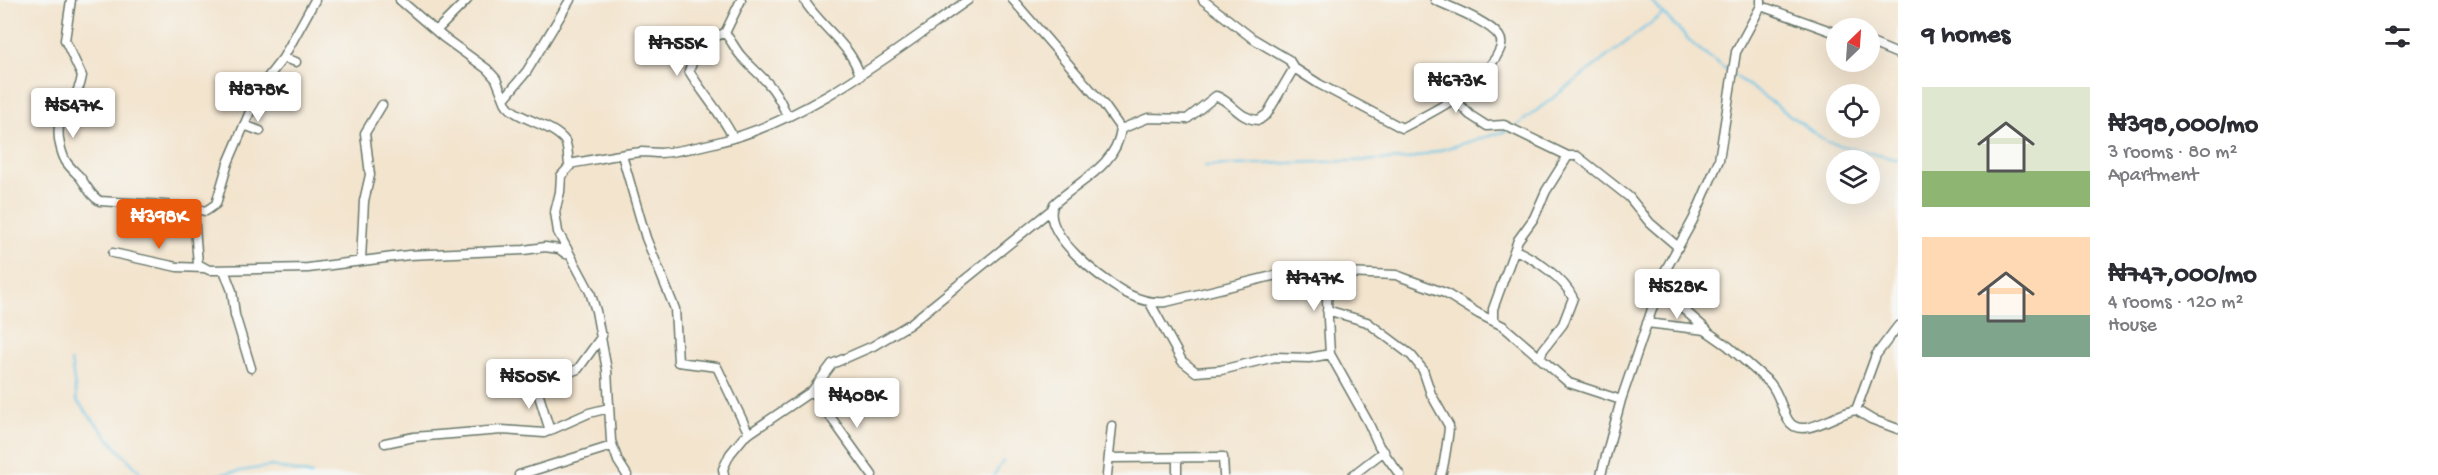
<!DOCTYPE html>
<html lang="en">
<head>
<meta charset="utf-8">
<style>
  body { margin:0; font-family:"Gochi Hand",sans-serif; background:#f7f7f7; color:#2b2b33; height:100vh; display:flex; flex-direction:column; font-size:22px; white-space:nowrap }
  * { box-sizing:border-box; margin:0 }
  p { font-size:20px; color:#7c7c81 }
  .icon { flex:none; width:33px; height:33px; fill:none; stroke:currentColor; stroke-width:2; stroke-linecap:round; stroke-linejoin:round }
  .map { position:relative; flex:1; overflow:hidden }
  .drawer { display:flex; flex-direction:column; background:#fff; width:540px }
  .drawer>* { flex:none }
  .needle { width:39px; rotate:25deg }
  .tools { position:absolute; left:1826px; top:18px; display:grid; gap:12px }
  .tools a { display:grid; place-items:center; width:54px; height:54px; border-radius:50%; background:#fff; box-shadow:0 6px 24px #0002; font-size:30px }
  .price { position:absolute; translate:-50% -51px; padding:0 14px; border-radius:6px; background:#fff; color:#222; font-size:20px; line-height:39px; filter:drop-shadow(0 2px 3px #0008) }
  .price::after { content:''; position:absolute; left:50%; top:36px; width:18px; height:14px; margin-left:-9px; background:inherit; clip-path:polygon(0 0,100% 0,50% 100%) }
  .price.selected { background:#ea580c; color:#fff }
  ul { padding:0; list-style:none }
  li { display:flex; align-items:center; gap:18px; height:150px; padding:0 24px }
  li span { display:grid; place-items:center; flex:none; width:168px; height:120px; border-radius:0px; color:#555 }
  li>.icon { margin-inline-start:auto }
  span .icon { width:72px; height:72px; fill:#fffc; stroke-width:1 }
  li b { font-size:26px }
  h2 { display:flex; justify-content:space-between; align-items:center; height:72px; padding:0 24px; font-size:26px }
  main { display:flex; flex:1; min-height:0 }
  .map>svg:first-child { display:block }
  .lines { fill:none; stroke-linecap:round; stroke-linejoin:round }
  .stream { stroke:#69c4e7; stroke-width:2 }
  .minor-casing { stroke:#69776a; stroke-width:11 }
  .minor { stroke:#fff; stroke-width:8 }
</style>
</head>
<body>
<main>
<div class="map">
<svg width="1898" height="475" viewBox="0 0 1898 475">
  <rect width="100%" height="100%" fill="#f6f6f2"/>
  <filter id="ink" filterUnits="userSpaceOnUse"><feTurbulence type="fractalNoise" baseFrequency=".0167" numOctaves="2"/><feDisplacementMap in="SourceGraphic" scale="12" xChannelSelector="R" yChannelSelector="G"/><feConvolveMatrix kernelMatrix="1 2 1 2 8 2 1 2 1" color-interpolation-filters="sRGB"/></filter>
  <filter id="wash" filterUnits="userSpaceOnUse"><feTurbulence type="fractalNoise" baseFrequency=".008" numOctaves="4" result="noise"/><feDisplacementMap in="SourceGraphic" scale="24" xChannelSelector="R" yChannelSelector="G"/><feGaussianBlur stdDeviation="1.35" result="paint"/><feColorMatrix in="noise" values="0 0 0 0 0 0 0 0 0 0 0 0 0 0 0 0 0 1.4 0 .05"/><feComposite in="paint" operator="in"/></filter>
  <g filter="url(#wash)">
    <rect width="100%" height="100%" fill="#f3e4ce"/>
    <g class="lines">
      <path class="stream" d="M1650,0L1696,47L1730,72
        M1734,75L1827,142L1898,160
        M1515,127L1664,13
        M1205,166L1409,159L1510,130
        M71,361L77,401L116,447L143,475
        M215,475L272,466L312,475
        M994,475L1003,461"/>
    </g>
  </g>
  <g filter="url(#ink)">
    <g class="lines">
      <defs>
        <path id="minor" d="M71,0L65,40L82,76C78,105 52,109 60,145C64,162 67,164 79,176C86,184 90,196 100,201L179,206L206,211L216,204L228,163L261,86L283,58L315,0
          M400,0L443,37L487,69L496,79L504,99
          M804,0C820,27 852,45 860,76
          M1013,0L1104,105L1121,129C1116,167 1078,181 1054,204C1038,233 1107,284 1130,295C1142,301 1153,303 1166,302L1293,271L1396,275L1445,293L1479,314L1503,326L1569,383L1621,400
          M1761,6L1836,33
          M436,31L467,0
          M725,33C702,40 697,49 689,71C703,94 721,113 733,137
          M725,33C731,40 735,49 741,56C763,80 774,83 787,116
          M725,33L741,0
          M1869,42L1898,54
          M283,58L296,62
          M1294,68L1319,84L1402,128C1438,109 1474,93 1496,57C1500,50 1504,43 1499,36C1488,21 1452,8 1435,0
          M1455,100L1470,115L1487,126L1504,125L1568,156L1546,191L1534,218L1518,240L1493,309V320
          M244,125L260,131
          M1121,129L1148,118L1187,119L1216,96C1233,102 1238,119 1259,120L1267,114L1294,68L1289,60L1252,38L1203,0
          M622,155L646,238L675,309L678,362L717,367L749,434
          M1568,156H1577L1629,197L1650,223L1677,246
          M569,164C568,158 568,147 565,141C551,122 509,119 504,99L527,71L570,0
          M189,209L194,215L198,264L209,270L308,268L409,255L524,250L545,247L559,249L566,254
          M1515,250C1534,258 1564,278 1573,298L1563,324L1543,350L1540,358
          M113,253L177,267L204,268
          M361,260L364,201L370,175L365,133L382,105
          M224,270L232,291L235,315L251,368
          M1333,272L1327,301L1330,354L1368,422L1379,446L1400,475
          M1658,292L1682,308L1707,330
          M1150,303L1182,361L1196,372L1221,370L1275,357L1309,358L1330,354
          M1327,310L1367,322L1411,355L1423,370L1431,394L1449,426C1449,432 1443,472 1441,475
          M1647,323L1705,330L1728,346L1770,383C1780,395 1781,408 1788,420C1801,442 1837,412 1856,410
          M1898,326L1876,355L1856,410L1871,419L1898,429
          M812,391L872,475
          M550,431L536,386V381L555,378L578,369L602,336
          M385,443L414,437L502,430L544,433L589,413L609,408
          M1110,458L1223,457L1224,475
          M1177,458V475
          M519,475L612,446
          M627,475L618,461L611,441L607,370L596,311L590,292L558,232L555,212L560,192L561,176L570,166L569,164C593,160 618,154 642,152C648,152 654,153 660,153C677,152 697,147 714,143C807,122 892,53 968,0
          M724,475L723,469L730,454L744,437L812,391L832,364L873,346L910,324L1051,210
          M1107,475L1112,426
          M1353,475L1384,451
          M1601,475L1621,400L1665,271L1693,220L1719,160L1736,52L1761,6V0"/>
      </defs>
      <use href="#minor" class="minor-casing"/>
      <use href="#minor" class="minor"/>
    </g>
  </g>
</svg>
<div class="tools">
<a><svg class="needle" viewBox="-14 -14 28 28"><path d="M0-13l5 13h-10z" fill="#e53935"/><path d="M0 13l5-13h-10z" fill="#7c7c81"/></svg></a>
<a><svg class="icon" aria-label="locate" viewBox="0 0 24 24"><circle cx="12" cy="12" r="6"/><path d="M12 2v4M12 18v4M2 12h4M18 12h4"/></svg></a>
<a><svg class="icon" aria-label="layers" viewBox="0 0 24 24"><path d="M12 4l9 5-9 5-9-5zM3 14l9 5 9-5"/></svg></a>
</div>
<b class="price" style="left:677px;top:77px">₦755K</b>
<b class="price" style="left:1456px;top:114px">₦673K</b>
<b class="price" style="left:258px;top:123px">₦878K</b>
<b class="price" style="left:73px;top:139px">₦547K</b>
<b class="price selected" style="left:159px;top:250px">₦398K</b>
<b class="price" style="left:1314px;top:312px">₦747K</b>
<b class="price" style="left:1677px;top:320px">₦528K</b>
<b class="price" style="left:529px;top:410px">₦505K</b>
<b class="price" style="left:857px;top:429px">₦408K</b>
</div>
<section class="drawer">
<h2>9 homes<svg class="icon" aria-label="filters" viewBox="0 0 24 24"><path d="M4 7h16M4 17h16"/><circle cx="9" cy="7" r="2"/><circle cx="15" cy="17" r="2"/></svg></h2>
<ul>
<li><span style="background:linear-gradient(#dfe7d0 70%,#8fb573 0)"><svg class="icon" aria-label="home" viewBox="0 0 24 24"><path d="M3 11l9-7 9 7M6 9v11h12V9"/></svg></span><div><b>₦398,000/mo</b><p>3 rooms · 80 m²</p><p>Apartment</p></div></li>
<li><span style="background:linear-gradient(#ffd9b3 65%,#7fa58c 0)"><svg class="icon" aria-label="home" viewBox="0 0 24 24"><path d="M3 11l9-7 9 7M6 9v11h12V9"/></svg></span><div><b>₦747,000/mo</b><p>4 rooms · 120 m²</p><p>House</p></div></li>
</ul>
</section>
</main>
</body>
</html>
